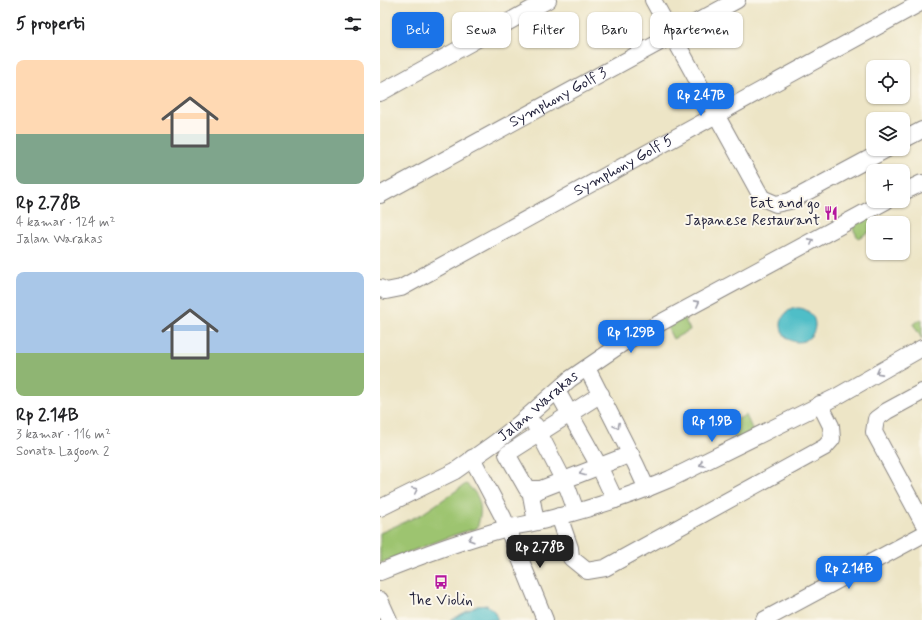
<!DOCTYPE html>
<html lang="id">
<head>
<meta charset="utf-8">
<style>
  body { margin:0; font-family:Mynerve,sans-serif; background:#f2f2f2; color:#202124; height:100vh; display:flex; flex-direction:column; font-size:15px; white-space:nowrap }
  * { box-sizing:border-box; margin:0 }
  p { font-size:13px; color:#757577 }
  .icon { flex:none; width:22px; height:22px; fill:none; stroke:currentColor; stroke-width:2; stroke-linecap:round; stroke-linejoin:round }
  .map { position:relative; flex:1; overflow:hidden }
  .sheet { display:flex; flex-direction:column; background:#fff; width:380px }
  .sheet>* { flex:none }
  .top-card { position:absolute; left:12px; top:12px; width:380px; height:36px; display:flex; gap:8px }
  .buttons { position:absolute; left:486px; top:60px; display:grid; gap:8px }
  .buttons a { display:grid; place-items:center; width:44px; height:44px; border-radius:8px; background:#fff; box-shadow:0 1px 3px #0004; font-size:20px }
  .price { position:absolute; translate:-50% -34px; padding:0 9px; border-radius:8px; background:#1a73e8; color:#fff; font-size:13px; line-height:26px; filter:drop-shadow(0 1px 2px #0008) }
  .price::after { content:''; position:absolute; left:50%; top:24px; width:12px; height:9px; margin-left:-6px; background:inherit; clip-path:polygon(0 0,100% 0,50% 100%) }
  .price.on { background:#222; color:#fff }
  ul { padding:0; list-style:none }
  li { display:grid; align-content:center; gap:8px; height:212px; padding:0 16px }
  li span { display:grid; place-items:center; height:124px; border-radius:8px; color:#555 }
  li>.icon { margin-inline-start:auto }
  span .icon { width:72px; height:72px; fill:#fffc; stroke-width:1 }
  li b { font-size:17px }
  h2 { display:flex; justify-content:space-between; align-items:center; height:48px; padding:0 16px; font-size:17px }
  .tag { padding:0 14px; border-radius:8px; background:#fff; box-shadow:0 1px 3px #0004; font-size:14px; line-height:36px }
  .tag.on { background:#1a73e8; color:#fff }
  main { display:flex; flex:1; min-height:0 }
  .map>svg:first-child { display:block }
  .green { fill:#9dc46f; stroke:#607355 }
  .water { fill:#50bec7; stroke:#397081 }
  .lines { fill:none; stroke-linecap:round; stroke-linejoin:round }
  .minor-casing { stroke:#888480; stroke-width:18 }
  .minor { stroke:#fff; stroke-width:16 }
  .oneway { stroke:#9c9ca7 }
  .labels { text-anchor:middle; dominant-baseline:central; stroke-width:4; stroke-linejoin:round; paint-order:stroke }
  .street-label { font-size:15px; fill:#22223b; stroke:#fbf7ec }
  .poi-label { font-size:15px; fill:#22223b; stroke:#fbf7ec; text-anchor:end }
</style>
</head>
<body>
<main>
<section class="sheet">
<h2>5 properti<svg class="icon" aria-label="filters" viewBox="0 0 24 24"><path d="M4 7h16M4 17h16"/><circle cx="9" cy="7" r="2"/><circle cx="15" cy="17" r="2"/></svg></h2>
<ul>
<li><span style="background:linear-gradient(#ffd9b3 60%,#7fa58c 0)"><svg class="icon" aria-label="home" viewBox="0 0 24 24"><path d="M3 11l9-7 9 7M6 9v11h12V9"/></svg></span><div><b>Rp 2.78B</b><p>4 kamar · 124 m²</p><p>Jalan Warakas</p></div></li>
<li><span style="background:linear-gradient(#a9c7e8 65%,#8fb573 0)"><svg class="icon" aria-label="home" viewBox="0 0 24 24"><path d="M3 11l9-7 9 7M6 9v11h12V9"/></svg></span><div><b>Rp 2.14B</b><p>3 kamar · 116 m²</p><p>Sonata Lagoon 2</p></div></li>
</ul>
</section>
<div class="map">
<svg width="542" height="620" viewBox="0 0 542 620">
  <rect width="100%" height="100%" fill="#fbf7ec"/>
  <filter id="ink" filterUnits="userSpaceOnUse"><feTurbulence type="fractalNoise" baseFrequency=".025" numOctaves="2"/><feDisplacementMap in="SourceGraphic" scale="8" xChannelSelector="R" yChannelSelector="G"/><feConvolveMatrix kernelMatrix="1 2 1 2 8 2 1 2 1" color-interpolation-filters="sRGB"/></filter>
  <filter id="wash" filterUnits="userSpaceOnUse"><feTurbulence type="fractalNoise" baseFrequency=".012" numOctaves="4" result="noise"/><feDisplacementMap in="SourceGraphic" scale="16" xChannelSelector="R" yChannelSelector="G"/><feGaussianBlur stdDeviation="0.9" result="paint"/><feColorMatrix in="noise" values="0 0 0 0 0 0 0 0 0 0 0 0 0 0 0 0 0 1.4 0 .05"/><feComposite in="paint" operator="in"/></filter>
  <g filter="url(#wash)">
    <rect width="100%" height="100%" fill="#ede5c6"/>
    <path class="green" d="M486,212L493,225V230L478,238L469,221Z
      M301,312L310,330L293,339L284,321Z
      M542,319V339L533,324Z
      M366,415L373,431L357,440L348,424Z
      M86,484C102,496 103,510 97,528L74,535L0,563V533L42,514Z"/>
    <path class="water" d="M401 325a17 17 0 1 1 34 0a17 17 0 1 1-34 0Z
      M107,605L114,611L118,620H70L97,606Z"/>
  </g>
  <g filter="url(#ink)">
    <g class="lines">
      <defs>
        <g id="minor">
          <path d="M273,0L382,198L396,204L410,201L507,149"/>
          <path d="M0,93L168,0"/>
          <path d="M523,140L542,130"/>
          <path d="M523,192L542,183"/>
          <path id="s1" d="M0,195L357,0"/>
          <path id="s2" d="M0,288L6,291L21,288L542,2"/>
          <path d="M207,368L256,465L267,489"/>
          <path d="M177,391L219,466L235,500"/>
          <path d="M542,392L507,411L496,419L494,432L542,521"/>
          <path d="M155,425L188,489L196,511"/>
          <path d="M92,458L123,517L165,620"/>
          <path d="M161,489H147L127,454L221,394"/>
          <path id="s3" d="M0,508L75,471L116,442L140,423L190,379L243,343L506,201"/>
          <path d="M179,516L190,548L191,558L207,571L225,568L445,447L452,439L451,426L440,404"/>
          <path d="M156,522L151,495L161,489L251,454"/>
          <path d="M0,572C42,555 83,540 127,528C141,525 155,523 169,519C210,509 251,496 290,479L456,397L542,348"/>
          <path d="M0,600L9,620"/>
          <path d="M384,620L542,535"/>
        </g>
      </defs>
      <use href="#minor" class="minor-casing"/>
      <use href="#minor" class="minor"/>
    </g>
    <defs><path id="oneway-chevron" d="M-2-3.5L2.5 0L-2 3.5" fill="none" stroke-width="1.6" stroke-linecap="round" stroke-linejoin="round"/></defs>
    <g class="oneway">
      <use href="#oneway-chevron" transform="translate(431 241) rotate(-28)"/>
      <use href="#oneway-chevron" transform="translate(317 303) rotate(-28)"/>
      <use href="#oneway-chevron" transform="translate(499 372) rotate(151)"/>
      <use href="#oneway-chevron" transform="translate(237 426) rotate(63)"/>
      <use href="#oneway-chevron" transform="translate(322 464) rotate(153)"/>
      <use href="#oneway-chevron" transform="translate(202 473) rotate(159)"/>
      <use href="#oneway-chevron" transform="translate(35 490) rotate(-26)"/>
      <use href="#oneway-chevron" transform="translate(91 539) rotate(164)"/>
    </g>
  </g>
  <defs>
    <symbol id="restaurant-bare" viewBox="-9 -9 18 18"><path d="M-5-6h1v4h1v-4h1v4h1v-4h1v5L-1.5 .5V6h-2V.5L-5-1ZM5-6V6H3V1.5H1.5Q1.5-4 5-6Z" fill="#b5179e" stroke="#fbf7ec" stroke-width="2.5" paint-order="stroke"/></symbol>
    <symbol id="bus-bare" viewBox="-9 -9 18 18"><path d="M-5-6H5V4H4V6H2V4H-2V6H-4V4H-5ZM-3.5-4V0h7V-4ZM-3.5 1.2v1.5H-2V1.2ZM2 1.2v1.5H3.5V1.2Z" fill="#b5179e" stroke="#fbf7ec" stroke-width="2.5" paint-order="stroke"/></symbol>
  </defs>
  <g fill-rule="evenodd">
    <use href="#restaurant-bare" x="441" y="203" width="20" height="20"/>
    <use href="#bus-bare" x="51" y="572" width="20" height="20"/>
  </g>
  <g class="labels">
    <g class="street-label">
      <text stroke="none"><textPath href="#s1" startOffset="203">Symphony Golf 3</textPath></text>
      <text stroke="none"><textPath href="#s2" startOffset="276">Symphony Golf 5</textPath></text>
      <text stroke="none"><textPath href="#s3" startOffset="189">Jalan Warakas</textPath></text>
    </g>
    <g class="poi-label">
      <text x="440" y="204">Eat and go<tspan x="440" dy="17">Japanese Restaurant</tspan></text>
      <text x="61" y="601" text-anchor="middle">The Violin</text>
    </g>
  </g>
</svg>
<div class="buttons">
<a><svg class="icon" aria-label="locate" viewBox="0 0 24 24"><circle cx="12" cy="12" r="6"/><path d="M12 2v4M12 18v4M2 12h4M18 12h4"/></svg></a>
<a><svg class="icon" aria-label="layers" viewBox="0 0 24 24"><path d="M12 4l9 5-9 5-9-5zM3 14l9 5 9-5"/></svg></a>
<a>+</a>
<a>−</a>
</div>
<b class="price" style="left:321px;top:117px">Rp 2.47B</b>
<b class="price" style="left:251px;top:354px">Rp 1.29B</b>
<b class="price" style="left:332px;top:443px">Rp 1.9B</b>
<b class="price on" style="left:160px;top:569px">Rp 2.78B</b>
<b class="price" style="left:469px;top:590px">Rp 2.14B</b>
<div class="top-card">
<a class="tag on">Beli</a>
<a class="tag">Sewa</a>
<a class="tag">Filter</a>
<a class="tag">Baru</a>
<a class="tag">Apartemen</a>
</div>
</div>
</main>
</body>
</html>
